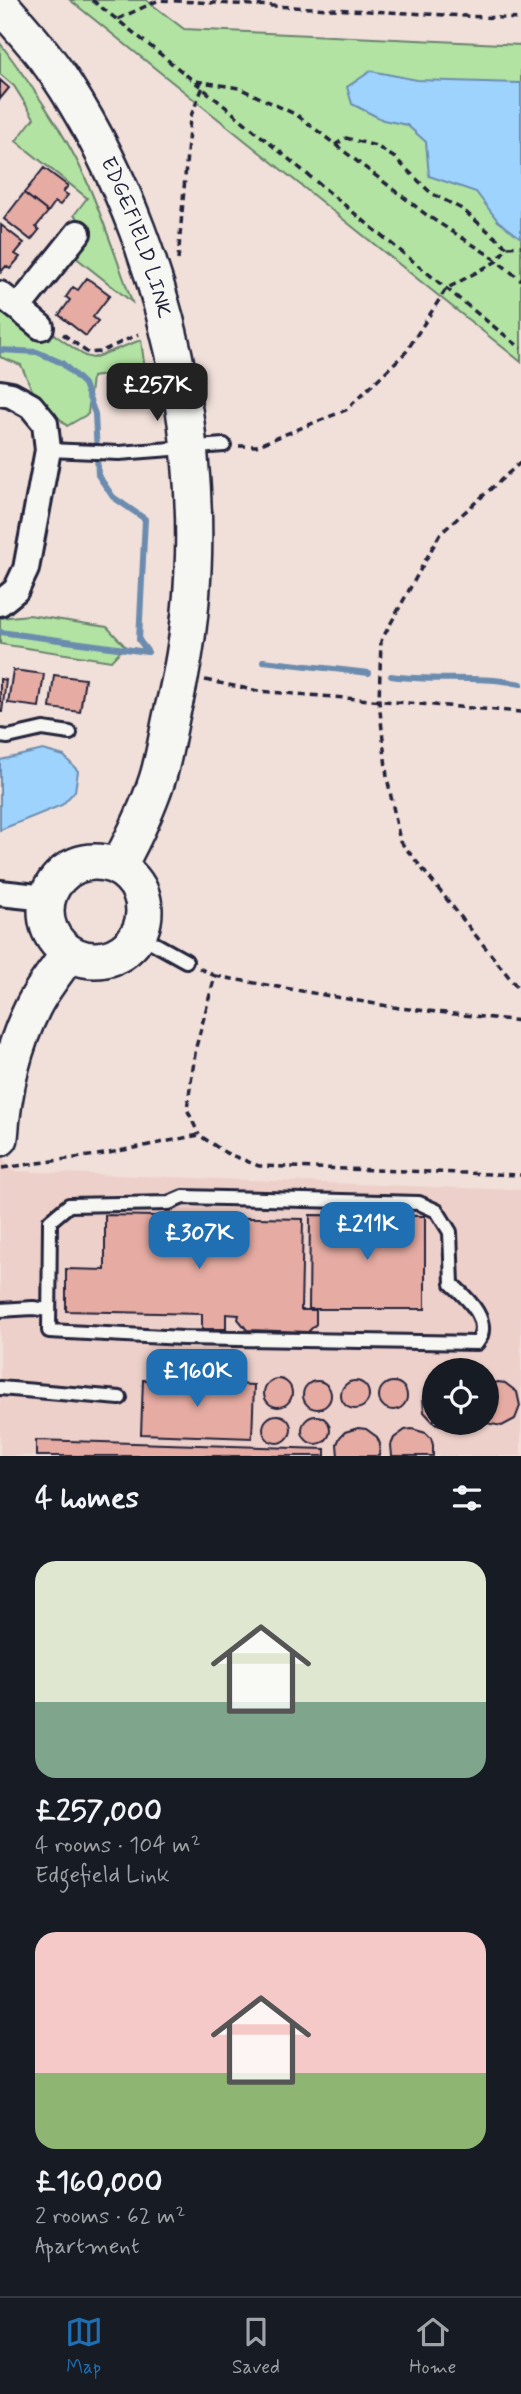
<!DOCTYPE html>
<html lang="en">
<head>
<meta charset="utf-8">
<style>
  body { margin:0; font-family:Mynerve,sans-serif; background:#242831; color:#f1f3f6; height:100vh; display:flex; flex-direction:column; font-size:26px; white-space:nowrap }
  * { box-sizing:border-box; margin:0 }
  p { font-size:23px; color:#9ea1a6 }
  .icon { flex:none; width:38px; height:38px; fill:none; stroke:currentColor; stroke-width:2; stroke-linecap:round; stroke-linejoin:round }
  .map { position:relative; height:1456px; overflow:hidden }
  .details { display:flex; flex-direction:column; background:#171b24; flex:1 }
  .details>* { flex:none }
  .tools { position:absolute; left:422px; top:1358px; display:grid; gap:14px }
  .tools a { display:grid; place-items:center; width:77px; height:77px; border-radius:50%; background:#171b24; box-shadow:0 2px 5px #0004; font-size:35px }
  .price { position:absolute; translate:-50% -60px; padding:0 16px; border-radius:14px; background:#1f6fb2; color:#fff; font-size:23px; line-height:46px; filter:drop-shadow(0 2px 4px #0008) }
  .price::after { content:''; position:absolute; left:50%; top:42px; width:21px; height:16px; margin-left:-10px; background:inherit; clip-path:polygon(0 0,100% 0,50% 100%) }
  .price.current { background:#222; color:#fff }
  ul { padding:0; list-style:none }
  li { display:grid; align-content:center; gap:14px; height:371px; padding:0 35px }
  li span { display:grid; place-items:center; height:217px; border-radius:21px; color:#555 }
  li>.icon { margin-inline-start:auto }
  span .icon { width:126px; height:126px; fill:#fffc; stroke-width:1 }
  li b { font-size:30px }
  h2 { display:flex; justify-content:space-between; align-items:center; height:84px; padding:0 35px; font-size:30px }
  .dock { display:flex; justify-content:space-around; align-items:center; height:98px; border-top:2px solid #363941; background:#171b24; font-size:19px; color:#9ea1a6 }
  .dock a { display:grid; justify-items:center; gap:4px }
  .dock .current { color:#1f6fb2 }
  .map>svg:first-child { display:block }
  .built { fill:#eed0ca; fill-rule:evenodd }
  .green { fill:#b2e3a2; stroke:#6a826e; stroke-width:2 }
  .water { fill:#9dd3fc; stroke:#6c8caf; stroke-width:2 }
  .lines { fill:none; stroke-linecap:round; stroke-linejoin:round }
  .stream { stroke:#6c8caf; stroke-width:6 }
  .building { fill:#e6aca3; stroke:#22223b; stroke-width:2 }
  .lane-casing { stroke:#22223b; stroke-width:18 }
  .street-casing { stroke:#22223b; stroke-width:30 }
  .secondary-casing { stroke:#22223b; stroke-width:40 }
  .path { stroke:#22223b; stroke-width:3.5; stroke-dasharray:7 5; stroke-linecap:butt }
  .lane { stroke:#f6f6f2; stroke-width:12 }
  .street { stroke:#f6f6f2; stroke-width:24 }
  .secondary { stroke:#f6f6f2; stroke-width:35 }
  .labels { text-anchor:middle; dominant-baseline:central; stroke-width:5; stroke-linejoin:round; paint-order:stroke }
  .street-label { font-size:21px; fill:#22223b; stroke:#f6f6f2 }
</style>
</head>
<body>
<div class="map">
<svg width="521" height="1456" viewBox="0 0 521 1456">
  <rect width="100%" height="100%" fill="#f1e0da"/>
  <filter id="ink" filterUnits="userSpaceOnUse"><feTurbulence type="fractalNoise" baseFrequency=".0143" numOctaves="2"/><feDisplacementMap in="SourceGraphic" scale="14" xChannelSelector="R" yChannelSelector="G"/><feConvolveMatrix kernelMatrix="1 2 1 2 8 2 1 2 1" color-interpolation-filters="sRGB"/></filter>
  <g filter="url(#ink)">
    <path class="built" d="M0,1153L13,1171L521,1190V1456H0ZM434,1370H486V1423H434Z"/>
    <path class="green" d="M70,0H146L184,29L521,45V362Z
      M0,43C31,85 62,128 84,175C103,217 117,260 132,302L74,256L92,231L74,215L87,198L16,141L34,118L14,86L0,74Z
      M0,306L35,336L52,333L85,356L93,358L141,340L145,370L92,377L88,414L67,426L33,392L21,365L0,357Z
      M29,615L107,627L125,646L111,661L0,644V618Z"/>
    <path class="water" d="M371,71L417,80L521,83V238L498,221L476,192L429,176L426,142L407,125L383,120L352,104L347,87Z
      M43,750L64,756L78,771L75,791L62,805L0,830V760Z"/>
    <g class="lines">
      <path class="stream" d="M0,350L37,352L62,363L84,384L95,414L98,475L113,497L145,519L139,640L148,652
        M0,632L147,652
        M263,661L369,673
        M391,676C434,682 479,675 521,684"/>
    </g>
    <path class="building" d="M0,80L9,88L0,99Z
      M44,168L68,186L63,192L68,195L60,205L55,202L48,212L24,193Z
      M24,193L48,212L36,227L39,230L31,240L4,219Z
      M1,225L24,243L15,254L20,257L10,269L6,266L1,272Z
      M87,278L110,295L93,317L98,321L86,336L59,315L70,300L66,297L73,287L78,290Z
      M13,670L44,674L39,707L8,703Z
      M54,675L85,679L80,712L50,708Z
      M0,679L6,680L2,712H0Z
      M105,1215L303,1219L301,1310H316V1324L308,1332L247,1330L238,1319L239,1315L226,1314V1329H202V1314L66,1311V1269L105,1270Z
      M310,1215L425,1216V1309H309Z
      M264 1393a14 14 0 1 1 28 0a14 14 0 1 1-28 0Z
      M143,1380L254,1385L252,1438L141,1434Z
      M341 1395a14 14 0 1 1 28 0a14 14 0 1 1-28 0Z
      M303 1395a14 14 0 1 1 28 0a14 14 0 1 1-28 0Z
      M498,1382L505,1383L517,1392L520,1406L515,1419L502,1426L486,1423V1386Z
      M379 1396a14 14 0 1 1 28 0a14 14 0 1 1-28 0Z
      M434,1384V1423H454L440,1425L434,1423L424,1412L423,1398L426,1391Z
      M263 1429a14 14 0 1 1 28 0a14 14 0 1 1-28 0Z
      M302 1430a14 14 0 1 1 28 0a14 14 0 1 1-28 0Z
      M358,1428L366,1429L377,1437L380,1444L379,1456H338L337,1444L340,1437L345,1432Z
      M412,1429L426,1433L431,1438L433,1445V1456H392L391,1445L394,1438L405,1430Z
      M36,1440L325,1449V1456H36Z"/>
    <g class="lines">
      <defs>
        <path id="lane" d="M48,450L119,453L224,445
          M0,736L8,737L43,729L70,733
          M139,935L186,961
          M183,1197L419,1203L437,1211L450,1232L452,1284C467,1298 493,1321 477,1343L183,1338L49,1331L50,1221L69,1205L169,1203Z
          M0,1310L33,1308L49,1310
          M0,1388L120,1398"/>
        <path id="street" d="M0,294L18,308L78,233
          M18,308L41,327
          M0,393L11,395L31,406L45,423L48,450L26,569L16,590L0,603
          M0,893L47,898"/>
        <g id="secondary">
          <path id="s1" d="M0,4C23,30 47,57 66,87C178,263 225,510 172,713C167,735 164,759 157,780C147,811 133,839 118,867"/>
          <circle cx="95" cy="911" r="49"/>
          <path d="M0,1138C3,1094 13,1047 33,1007C42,988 57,971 69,953"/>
        </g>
      </defs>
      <use href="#lane" class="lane-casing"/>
      <use href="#street" class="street-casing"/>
      <use href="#secondary" class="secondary-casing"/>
      <path class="path" d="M92,0C237,113 376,234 521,348
        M118,19L159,0L521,19
        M196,81L239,88L297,115L428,216L492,257L521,280
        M335,145L346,138L376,146L395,158L431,193L462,209L507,247
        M178,260L190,118L203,87
        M63,334L88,353L100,352L139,334
        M239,446H256L346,410L406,352L446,289L497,261L507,247L521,246
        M521,462L440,534L381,641L379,701L387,777L400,841L521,992
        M205,680L258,691L521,712
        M84,863L96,844
        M199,968L215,976L196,1047L187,1109L199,1135
        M215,976L399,1008L521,1021
        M2,1168L104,1154L199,1135L226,1153L259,1166L521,1175"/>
      <use href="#lane" class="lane"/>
      <use href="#street" class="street"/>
      <use href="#secondary" class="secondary"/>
    </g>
  </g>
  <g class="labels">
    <g class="street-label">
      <text stroke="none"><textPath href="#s1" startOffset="273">EDGEFIELD LINK</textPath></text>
    </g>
  </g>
</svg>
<div class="tools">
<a><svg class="icon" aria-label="locate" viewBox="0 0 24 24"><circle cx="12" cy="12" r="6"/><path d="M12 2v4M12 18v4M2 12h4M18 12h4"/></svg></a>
</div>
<b class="price current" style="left:157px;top:423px">£257K</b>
<b class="price" style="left:367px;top:1262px">£211K</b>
<b class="price" style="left:199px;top:1271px">£307K</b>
<b class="price" style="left:197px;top:1409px">£160K</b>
</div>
<section class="details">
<h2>4 homes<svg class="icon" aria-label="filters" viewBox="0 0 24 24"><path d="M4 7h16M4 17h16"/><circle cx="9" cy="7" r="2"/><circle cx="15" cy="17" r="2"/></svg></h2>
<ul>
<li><span style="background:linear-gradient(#dfe7d0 65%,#7fa58c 0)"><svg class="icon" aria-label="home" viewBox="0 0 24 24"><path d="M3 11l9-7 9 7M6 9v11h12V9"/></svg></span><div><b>£257,000</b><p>4 rooms · 104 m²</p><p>Edgefield Link</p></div></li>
<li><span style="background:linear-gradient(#f6c9c9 65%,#8fb573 0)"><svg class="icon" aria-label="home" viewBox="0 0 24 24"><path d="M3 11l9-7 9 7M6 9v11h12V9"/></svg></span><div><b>£160,000</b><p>2 rooms · 62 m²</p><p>Apartment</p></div></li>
</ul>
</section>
<nav class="dock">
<a class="current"><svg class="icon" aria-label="map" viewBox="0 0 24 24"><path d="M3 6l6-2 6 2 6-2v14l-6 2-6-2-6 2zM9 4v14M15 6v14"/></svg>Map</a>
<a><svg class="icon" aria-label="saved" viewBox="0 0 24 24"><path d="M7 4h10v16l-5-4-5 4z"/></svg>Saved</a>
<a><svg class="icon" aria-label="home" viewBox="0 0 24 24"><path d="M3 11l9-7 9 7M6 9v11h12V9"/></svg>Home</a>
</nav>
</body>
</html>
